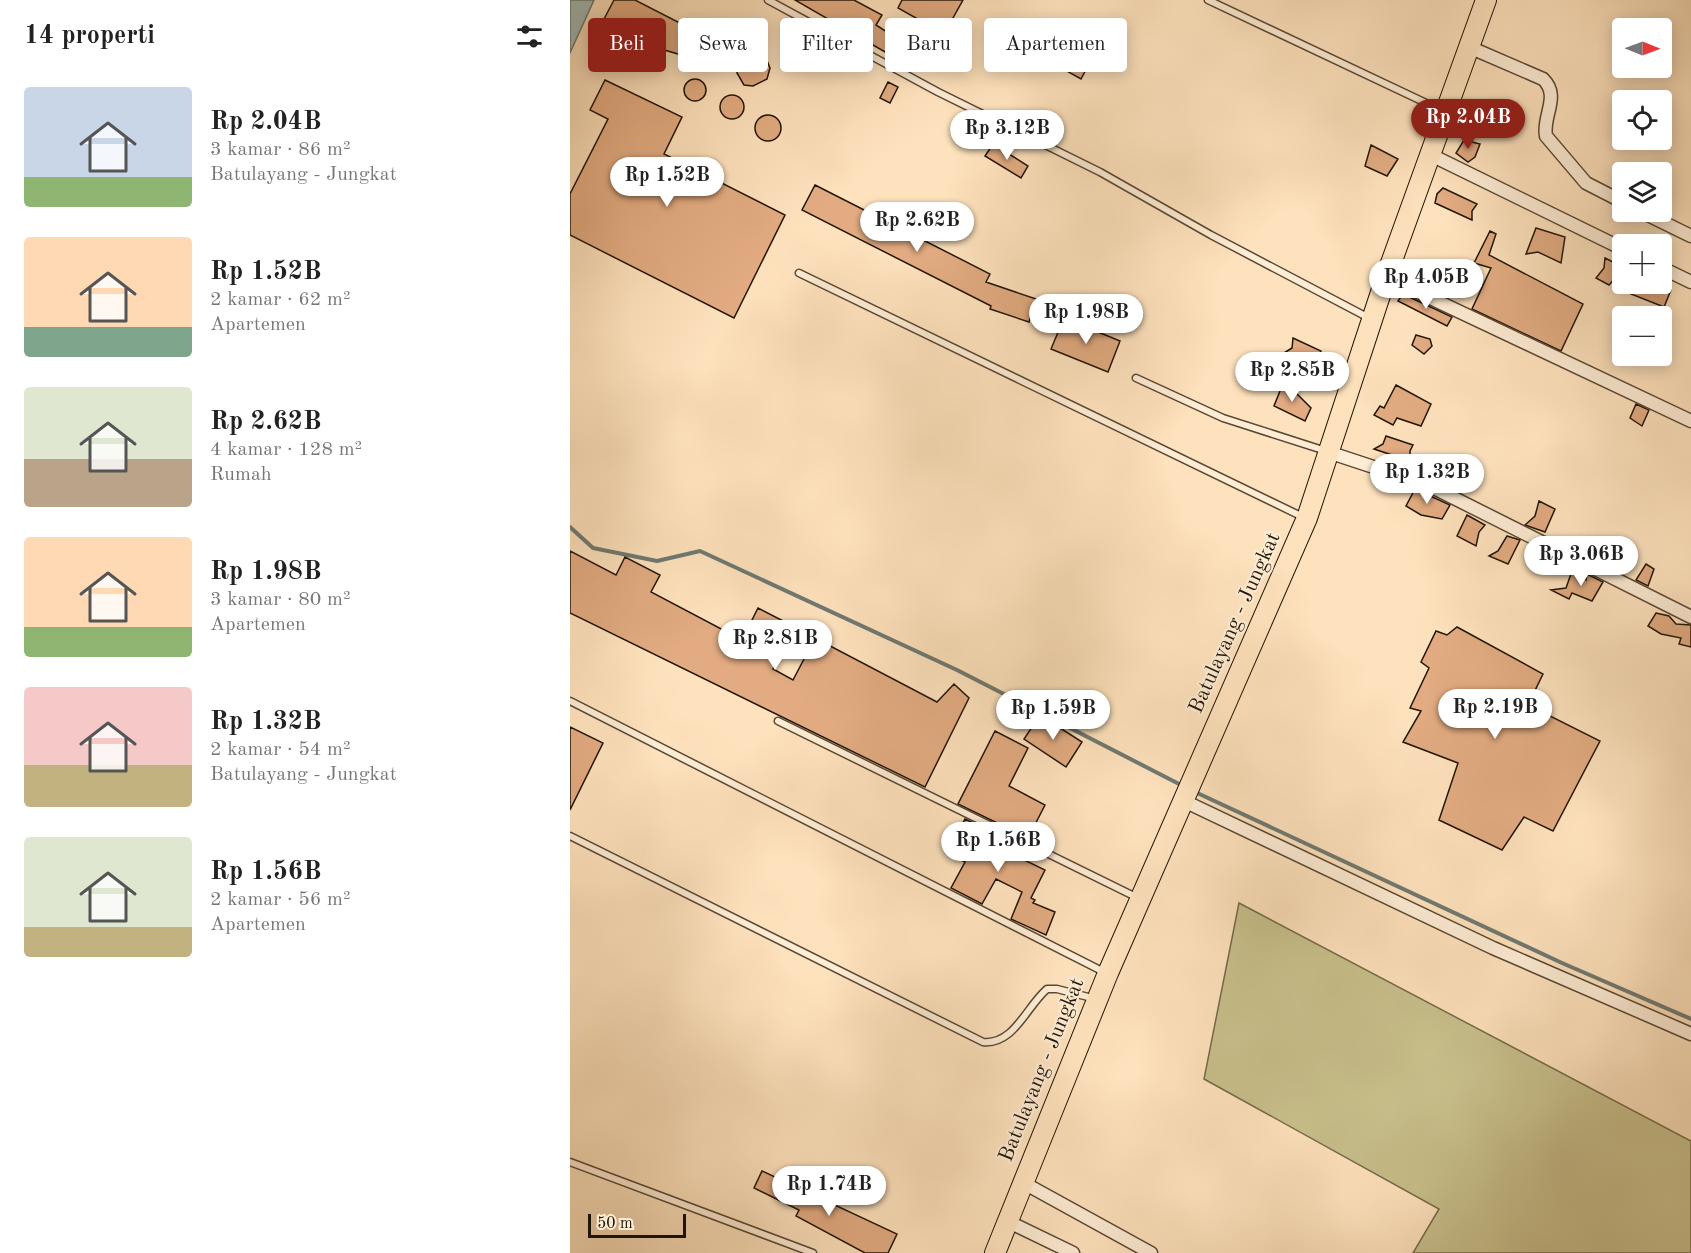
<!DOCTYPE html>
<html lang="id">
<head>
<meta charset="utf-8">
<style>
  body { margin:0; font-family:"Old Standard TT",serif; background:#f6f6f6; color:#222; height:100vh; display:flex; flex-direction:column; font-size:22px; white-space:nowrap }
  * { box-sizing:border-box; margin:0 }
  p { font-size:20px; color:#767676 }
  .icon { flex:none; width:33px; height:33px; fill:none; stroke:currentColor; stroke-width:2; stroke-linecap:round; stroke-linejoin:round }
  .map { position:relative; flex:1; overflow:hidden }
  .drawer { display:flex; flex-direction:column; background:#fff; width:570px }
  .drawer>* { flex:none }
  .hud { position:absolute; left:18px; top:18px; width:570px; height:54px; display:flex; gap:12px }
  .needle { width:39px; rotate:91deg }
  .buttons { position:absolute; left:1042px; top:18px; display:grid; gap:12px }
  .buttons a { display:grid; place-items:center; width:60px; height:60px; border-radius:6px; background:#fff; box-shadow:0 3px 15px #0003; font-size:30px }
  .scale { position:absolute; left:18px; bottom:15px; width:98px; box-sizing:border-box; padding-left:6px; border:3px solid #211506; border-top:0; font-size:16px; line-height:21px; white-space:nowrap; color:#211506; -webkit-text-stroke:4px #feecd4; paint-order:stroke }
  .price { position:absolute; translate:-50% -51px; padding:0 14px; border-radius:21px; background:#fff; color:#222; font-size:20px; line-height:39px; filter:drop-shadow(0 2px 3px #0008) }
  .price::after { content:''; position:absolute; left:50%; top:36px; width:18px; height:14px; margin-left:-9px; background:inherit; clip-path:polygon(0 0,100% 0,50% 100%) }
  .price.on { background:#8f2418; color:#fff }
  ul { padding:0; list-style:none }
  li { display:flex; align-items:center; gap:18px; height:150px; padding:0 24px }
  li span { display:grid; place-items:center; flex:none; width:168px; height:120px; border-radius:6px; color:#555 }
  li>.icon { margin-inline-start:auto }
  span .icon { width:72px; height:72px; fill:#fffc; stroke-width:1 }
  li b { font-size:26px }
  h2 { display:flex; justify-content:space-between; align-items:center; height:72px; padding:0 24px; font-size:26px }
  .tag { padding:0 21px; border-radius:6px; background:#fff; box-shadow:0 3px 15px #0003; font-size:21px; line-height:54px }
  .tag.on { background:#8f2418; color:#fff }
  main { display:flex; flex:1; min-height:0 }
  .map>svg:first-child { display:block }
  .green { fill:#c8c08c; stroke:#746a49; stroke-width:1.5 }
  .water { fill:#a3bcba; stroke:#6f7972; stroke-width:1.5 }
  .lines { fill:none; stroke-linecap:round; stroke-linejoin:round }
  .stream { stroke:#6f7972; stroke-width:4 }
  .building { fill:#e2ab81; stroke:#211506; stroke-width:1.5 }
  .service-casing { stroke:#584834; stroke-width:9 }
  .minor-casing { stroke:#584834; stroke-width:15 }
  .trunk-casing { stroke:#211506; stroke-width:22 }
  .service { stroke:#feecd4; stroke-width:6 }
  .minor { stroke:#feecd4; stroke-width:12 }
  .trunk { stroke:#fee2bd; stroke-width:20 }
  .labels { text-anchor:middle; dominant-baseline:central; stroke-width:4.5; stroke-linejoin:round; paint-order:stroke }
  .street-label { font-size:21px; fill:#211506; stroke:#feecd4 }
</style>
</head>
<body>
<main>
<section class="drawer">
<h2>14 properti<svg class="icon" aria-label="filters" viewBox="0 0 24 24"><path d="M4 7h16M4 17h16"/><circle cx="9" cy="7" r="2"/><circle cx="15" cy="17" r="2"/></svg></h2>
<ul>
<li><span style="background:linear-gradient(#c9d6e8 75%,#8fb573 0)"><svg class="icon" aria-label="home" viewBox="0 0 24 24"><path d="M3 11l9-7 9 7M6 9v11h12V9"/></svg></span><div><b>Rp 2.04B</b><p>3 kamar · 86 m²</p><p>Batulayang - Jungkat</p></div></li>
<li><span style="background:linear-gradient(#ffd9b3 75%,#7fa58c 0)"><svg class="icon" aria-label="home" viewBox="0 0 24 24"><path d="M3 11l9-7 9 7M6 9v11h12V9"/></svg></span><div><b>Rp 1.52B</b><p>2 kamar · 62 m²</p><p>Apartemen</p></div></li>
<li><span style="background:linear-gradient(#dfe7d0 60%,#b9a48a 0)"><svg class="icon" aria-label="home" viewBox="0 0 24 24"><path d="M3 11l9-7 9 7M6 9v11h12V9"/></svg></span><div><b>Rp 2.62B</b><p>4 kamar · 128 m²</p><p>Rumah</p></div></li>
<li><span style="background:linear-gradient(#ffd9b3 75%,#8fb573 0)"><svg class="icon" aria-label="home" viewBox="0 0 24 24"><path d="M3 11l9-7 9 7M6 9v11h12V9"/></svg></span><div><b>Rp 1.98B</b><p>3 kamar · 80 m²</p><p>Apartemen</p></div></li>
<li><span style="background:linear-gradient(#f6c9c9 65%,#c2b280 0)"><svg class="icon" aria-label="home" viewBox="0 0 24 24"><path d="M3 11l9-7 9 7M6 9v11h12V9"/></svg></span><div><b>Rp 1.32B</b><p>2 kamar · 54 m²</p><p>Batulayang - Jungkat</p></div></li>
<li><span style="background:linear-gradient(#dfe7d0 75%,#c2b280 0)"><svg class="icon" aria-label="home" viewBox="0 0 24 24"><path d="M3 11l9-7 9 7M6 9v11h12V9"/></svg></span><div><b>Rp 1.56B</b><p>2 kamar · 56 m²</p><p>Apartemen</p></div></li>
</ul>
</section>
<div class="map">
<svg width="1121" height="1253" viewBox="0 0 1121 1253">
  <rect width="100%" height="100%" fill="#fee2bd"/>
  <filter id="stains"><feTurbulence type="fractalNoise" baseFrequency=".00333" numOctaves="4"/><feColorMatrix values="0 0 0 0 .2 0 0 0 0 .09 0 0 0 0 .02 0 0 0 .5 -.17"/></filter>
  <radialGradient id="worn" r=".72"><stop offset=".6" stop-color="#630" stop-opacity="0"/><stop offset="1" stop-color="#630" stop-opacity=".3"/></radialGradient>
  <path class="green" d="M669,903L1121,1141V1253H843L869,1209L634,1079Z"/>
  <path class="water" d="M0,0H24L0,53Z"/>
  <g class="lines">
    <path class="stream" d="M0,527L23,548L87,561L130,551L387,670L613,786
      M623,791L992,963L1121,1019"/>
  </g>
  <path class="building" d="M44,0H65L137,37L153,35L160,42L166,59L149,65L140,63L132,56L126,33L115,56L84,47L33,21Z
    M225,0H284L312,15L306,25L331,41L322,56Z
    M332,0H393L374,34L328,8Z
    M486,44L520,62L511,79L477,60Z
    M181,52L196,58L200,68L197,79L183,86L174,85L167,73L166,57Z
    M114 90a11 11 0 1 1 22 0a11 11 0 1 1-22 0Z
    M35,80L112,117L94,154L215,215L164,318L0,235V194L38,119L20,110Z
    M318,82L328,87L320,103L310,98Z
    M150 107a12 12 0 1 1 24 0a12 12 0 1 1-24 0Z
    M185 128a13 13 0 1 1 26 0a13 13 0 1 1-26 0Z
    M894,140L910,144L905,157L898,162L886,153Z
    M423,144L458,166L451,178L415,156Z
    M801,145L828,159L817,176L795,166Z
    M245,185L420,274L416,282L466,299L459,322L420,309L421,306L232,210Z
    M873,188L907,204L902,211V220L865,203L867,194Z
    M966,228L995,237L991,263L968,252L956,254Z
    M920,231L926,234L919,255L1013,304L991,351L902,309L921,268L904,263Z
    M1035,258L1047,264L1046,277L1039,285L1026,278L1034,268Z
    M1069,284H1079L1089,290L1090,286L1101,290L1094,307L1061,294Z
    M833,294L882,317L877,326L828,301Z
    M494,318L550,341L538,372L481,349Z
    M846,335L860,339L862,346L854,354L842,345Z
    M723,338L751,351L744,367L714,353L722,348Z
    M714,381L741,408L735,421L704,406Z
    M826,385L861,404L851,426L827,418L823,425L804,415L810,406L814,408Z
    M1066,404L1079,410L1072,426L1060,418Z
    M816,436L843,445L840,451V461L804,449L813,444Z
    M845,489L880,505L872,519L851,515L836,506Z
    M969,501L985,509L975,532L955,525L965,516Z
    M897,515L915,525L909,532L906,546L887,536Z
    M937,536L950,540L938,564L919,556L928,551Z
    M1040,550L1053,554L1048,570L1035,565L1041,559Z
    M0,551L46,575L55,557L90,575L81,592L172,640L188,608L225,627L203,669L223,680L245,638L367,702L384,684L399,698L355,787L0,613Z
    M1076,564L1084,569L1078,586L1066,580Z
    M1003,568L1016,580L1017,574L1033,582L1022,601L1002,593L999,599L981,590L996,588Z
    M1086,613L1099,616L1106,624L1121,625V647L1109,644L1111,638L1091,634L1078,626Z
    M887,627L973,674L958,705L1030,741L983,831L954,817L932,850L869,820L888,763L833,742L851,711L840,708L859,668L851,662L866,631L877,635Z
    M470,715L512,742L496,767L454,739Z
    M0,727L33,743L0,810Z
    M425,731L458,748L439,786L475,805L458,838L388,804Z
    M395,819L453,847L448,857L475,870L461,898L465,900L463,903L485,912L476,935L441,919L452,892L426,879L412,904L381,888L395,862L377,852Z
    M192,1171L327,1234L318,1253H295L226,1216L229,1210L184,1188Z"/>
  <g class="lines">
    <defs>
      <path id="service" d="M198,0L368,92L530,172L641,235L799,318
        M638,0L873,111
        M229,273L733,517
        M566,378L653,418L756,451
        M0,701L534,972
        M208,721L568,898
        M0,836L413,1042C444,1045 456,1007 477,989H487L526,999
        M0,1162L243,1253"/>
      <path id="minor" d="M899,47L973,79C991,96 972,116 976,136L1016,183L1053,202
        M859,154L1053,249
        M1072,212L1121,236
        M1092,268L1121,282
        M816,277L1121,421
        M758,452L858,485L1121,617
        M612,800L923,948L1121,1034
        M452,1182L581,1253
        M437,1221L503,1253"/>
      <path id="trunk" d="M425,1253L538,973L737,518L816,277L916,0"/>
    </defs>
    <use href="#service" class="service-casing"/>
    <use href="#minor" class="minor-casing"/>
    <use href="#trunk" class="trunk-casing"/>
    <use href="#service" class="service"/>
    <use href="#minor" class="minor"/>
    <use href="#trunk" class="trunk"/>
  </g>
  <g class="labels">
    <g class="street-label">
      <text transform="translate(665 623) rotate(-66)">Batulayang - Jungkat</text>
      <text transform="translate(472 1070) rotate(-68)">Batulayang - Jungkat</text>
    </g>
  </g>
  <rect width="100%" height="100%" filter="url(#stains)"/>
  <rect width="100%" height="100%" fill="url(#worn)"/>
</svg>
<div class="buttons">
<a><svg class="needle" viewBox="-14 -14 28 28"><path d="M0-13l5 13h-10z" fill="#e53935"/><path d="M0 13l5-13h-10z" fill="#767676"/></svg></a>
<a><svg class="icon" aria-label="locate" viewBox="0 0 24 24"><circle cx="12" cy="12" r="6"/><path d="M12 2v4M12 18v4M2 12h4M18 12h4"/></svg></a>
<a><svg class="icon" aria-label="layers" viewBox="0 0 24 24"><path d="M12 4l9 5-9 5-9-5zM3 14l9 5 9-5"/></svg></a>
<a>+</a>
<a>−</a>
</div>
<div class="scale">50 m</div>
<b class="price on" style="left:898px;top:150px">Rp 2.04B</b>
<b class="price" style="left:437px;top:161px">Rp 3.12B</b>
<b class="price" style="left:97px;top:208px">Rp 1.52B</b>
<b class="price" style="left:347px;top:253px">Rp 2.62B</b>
<b class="price" style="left:856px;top:310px">Rp 4.05B</b>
<b class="price" style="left:516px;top:345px">Rp 1.98B</b>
<b class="price" style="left:722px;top:403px">Rp 2.85B</b>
<b class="price" style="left:857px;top:505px">Rp 1.32B</b>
<b class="price" style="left:1011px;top:587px">Rp 3.06B</b>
<b class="price" style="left:205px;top:671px">Rp 2.81B</b>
<b class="price" style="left:925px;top:740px">Rp 2.19B</b>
<b class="price" style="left:483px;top:741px">Rp 1.59B</b>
<b class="price" style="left:428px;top:873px">Rp 1.56B</b>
<b class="price" style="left:259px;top:1217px">Rp 1.74B</b>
<div class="hud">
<a class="tag on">Beli</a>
<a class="tag">Sewa</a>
<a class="tag">Filter</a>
<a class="tag">Baru</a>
<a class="tag">Apartemen</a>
</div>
</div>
</main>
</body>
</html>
